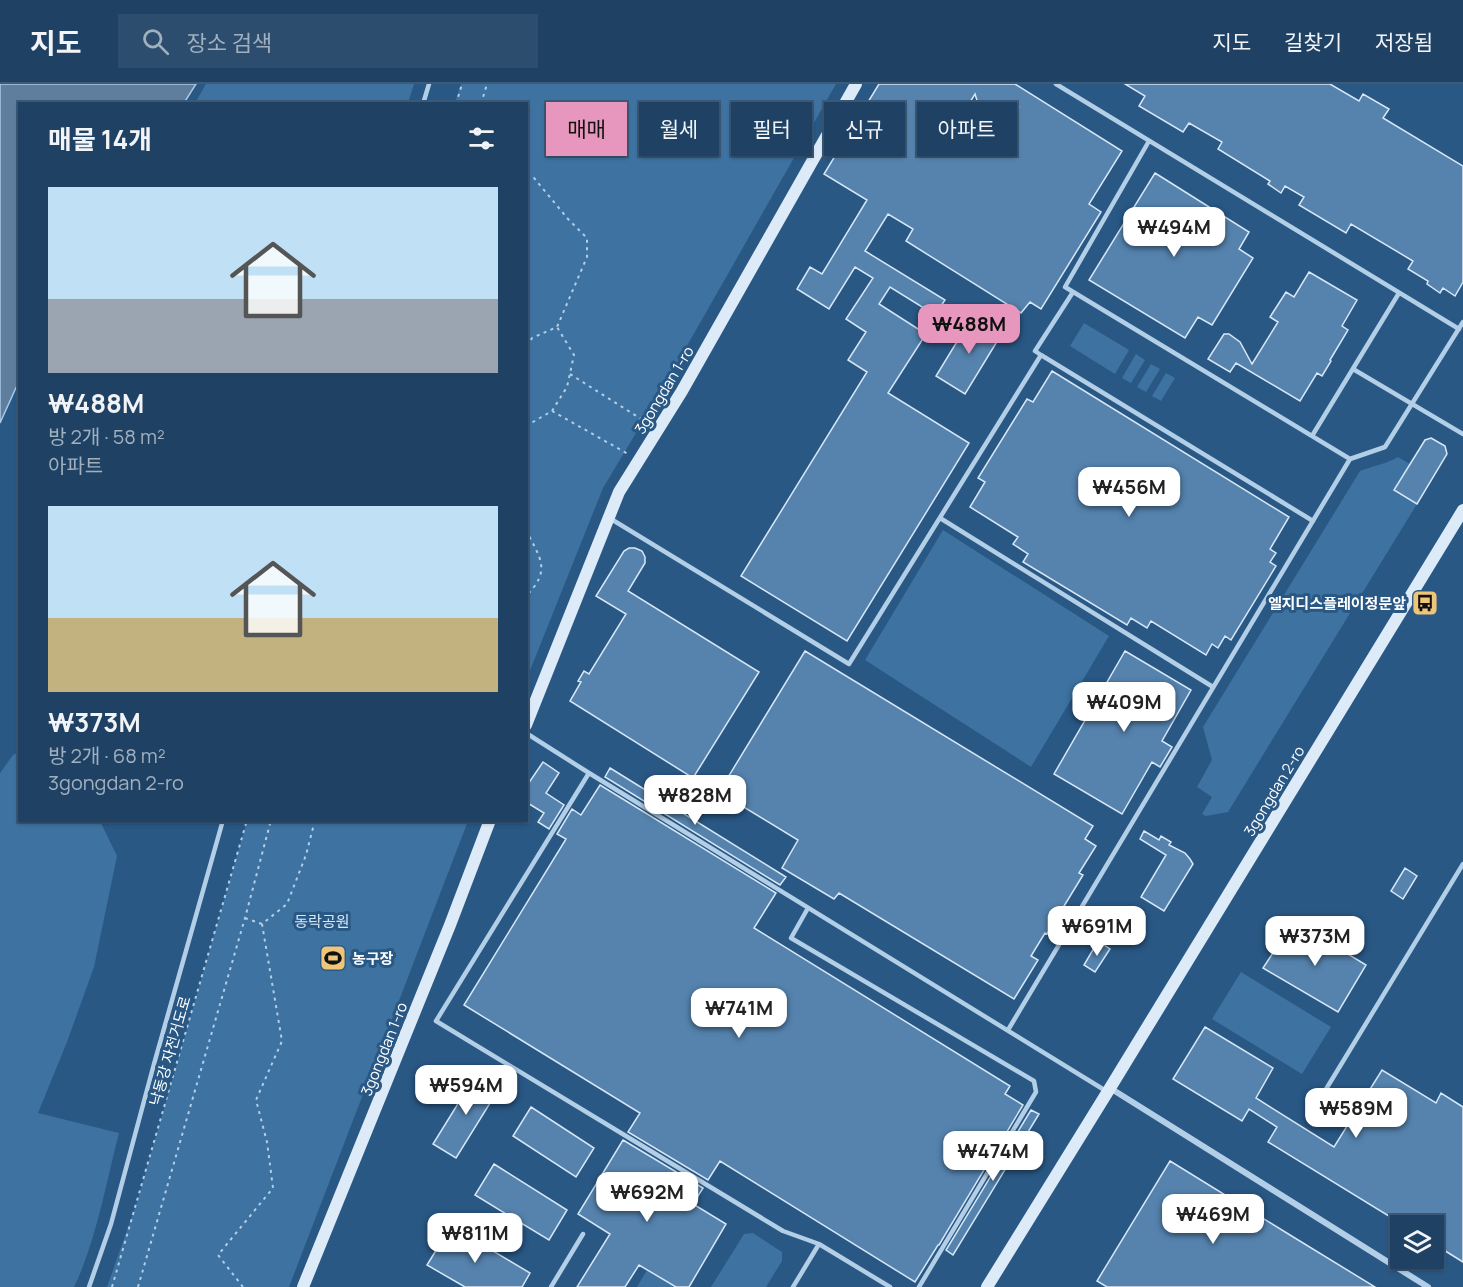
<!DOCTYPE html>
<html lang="ko">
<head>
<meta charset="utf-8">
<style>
  body { margin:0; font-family:Manrope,"Noto Sans KR",sans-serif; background:#2c4d6d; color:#f1f3f6; height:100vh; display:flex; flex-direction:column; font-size:22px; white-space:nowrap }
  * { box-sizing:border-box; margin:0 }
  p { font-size:20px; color:#a1b0bf }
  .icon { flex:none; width:33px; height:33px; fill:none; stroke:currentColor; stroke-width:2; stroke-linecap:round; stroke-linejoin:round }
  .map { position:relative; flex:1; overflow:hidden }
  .side { position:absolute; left:18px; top:18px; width:510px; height:720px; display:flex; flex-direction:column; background:#1f4264; border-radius:0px; box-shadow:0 2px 4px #0004,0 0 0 2px #3c5b78 }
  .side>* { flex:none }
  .banner { position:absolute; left:546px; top:18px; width:570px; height:54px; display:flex; gap:12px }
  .tools { position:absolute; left:1390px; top:1131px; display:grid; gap:12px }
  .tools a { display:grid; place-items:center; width:54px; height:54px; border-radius:0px; background:#1f4264; box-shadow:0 2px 4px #0004,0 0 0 2px #3c5b78; font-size:30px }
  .price { position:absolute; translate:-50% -51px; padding:0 14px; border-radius:12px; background:#fff; color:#222; font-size:20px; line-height:39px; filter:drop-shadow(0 2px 3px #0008) }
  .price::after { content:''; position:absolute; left:50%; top:36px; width:18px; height:14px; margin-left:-9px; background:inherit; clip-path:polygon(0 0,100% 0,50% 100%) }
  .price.on { background:#e797bd; color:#111 }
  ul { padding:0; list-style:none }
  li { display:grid; align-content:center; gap:12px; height:318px; padding:0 30px }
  li span { display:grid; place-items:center; height:186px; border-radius:0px; color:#555 }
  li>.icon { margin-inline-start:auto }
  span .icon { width:108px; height:108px; fill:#fffc; stroke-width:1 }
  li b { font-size:26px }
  h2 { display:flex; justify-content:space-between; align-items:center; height:72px; padding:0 30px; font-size:26px }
  .chip { padding:0 21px; border-radius:0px; background:#1f4264; box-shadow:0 2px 4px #0004,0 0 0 2px #3c5b78; font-size:21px; line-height:54px }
  .chip.on { background:#e797bd; color:#111 }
  header { display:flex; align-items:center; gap:36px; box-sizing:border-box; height:84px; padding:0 30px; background:#1f4264; border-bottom:2px solid #3c5b78 }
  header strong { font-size:28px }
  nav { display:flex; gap:33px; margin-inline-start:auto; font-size:21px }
  .search { width:420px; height:54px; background:#2c4d6d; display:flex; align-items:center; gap:15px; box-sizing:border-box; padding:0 21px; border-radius:0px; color:#a1b0bf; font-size:22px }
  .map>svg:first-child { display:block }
  .green { fill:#3d72a1 }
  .water { fill:#5f7e9e; stroke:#a8cae8; stroke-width:1.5 }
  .building { fill:#5583ae; stroke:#d7e7f6; stroke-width:1.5; fill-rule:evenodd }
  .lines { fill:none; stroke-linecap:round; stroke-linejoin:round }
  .path { stroke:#b3cfe7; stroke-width:2; stroke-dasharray:3 4.5; stroke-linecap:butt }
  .lane { stroke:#b3cfe7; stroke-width:4.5 }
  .street { stroke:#b3cfe7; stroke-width:6 }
  .secondary { stroke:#ddeaf7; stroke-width:12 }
  .labels { text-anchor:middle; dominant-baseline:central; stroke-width:6; stroke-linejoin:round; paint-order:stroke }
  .street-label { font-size:15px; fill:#fff; stroke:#295885 }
  .poi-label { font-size:15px; font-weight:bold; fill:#fff; stroke:#295885; text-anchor:end }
  .park-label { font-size:15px; fill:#d7e7f6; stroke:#295885 }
</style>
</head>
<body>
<header>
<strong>지도</strong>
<div class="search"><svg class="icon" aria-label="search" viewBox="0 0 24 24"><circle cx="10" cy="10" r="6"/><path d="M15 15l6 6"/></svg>장소 검색</div>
<nav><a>지도</a><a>길찾기</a><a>저장됨</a></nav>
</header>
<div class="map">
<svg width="1463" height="1203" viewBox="0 0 1463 1203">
  <rect width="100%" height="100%" fill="#295885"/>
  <path class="green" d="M206,0H414L408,19H195Z
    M461,0H836L663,304L603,404L527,594L526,20L455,19Z
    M1084,239L1129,266L1115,290L1070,262Z
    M1136,270L1145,276L1131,299L1122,294Z
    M1151,280L1160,285L1146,308L1137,303Z
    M1166,289L1175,294L1161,317L1152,312Z
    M1398,373L1410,380L1395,406L1417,420L1228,728L1206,732L1202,730L1212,713L1197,703L1212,676L1203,643L1360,387C1373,382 1386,380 1398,373Z
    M943,446L1109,552L1031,683L865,576Z
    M19,668L20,736L100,737L117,772L94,883L67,958L38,1029L119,1049C106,1099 96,1158 74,1203H0V689L13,671Z
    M247,737H468L289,1203H107L137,1118Z
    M1241,888L1331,943L1302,990L1212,935Z
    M753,1149L782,1168V1177L766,1203H711L744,1150Z
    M647,1186L676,1203H637Z"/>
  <path class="water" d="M0,0H196L184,19L20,20L19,297L0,339Z"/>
  <path class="building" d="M879,0H1015L1122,67L1089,120L1101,128L1041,225L1030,218L1021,229L906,157L913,145L888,130L865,167L945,216L935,231L890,203L879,220L926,250L888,309L969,359L847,557L741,492L867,288L848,276L866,248L846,235L873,194L855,183L829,225L797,205L810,183L822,190L867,116L824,90ZM975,10L983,36H987L1018,24L994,61L946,31L961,33Z
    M1125,0H1330L1359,17L1363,10L1389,25L1383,34L1463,82V198L1455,212L1443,204L1440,209L1427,200L1428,197L1408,185L1413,177L1351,140L1346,149L1299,121L1304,113L1285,102L1281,109L1268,100L1270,97L1218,65L1222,58L1189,39L1183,48L1139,22L1145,12Z
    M1155,89L1249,148L1239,165L1253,174L1212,241L1198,233L1185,254L1089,196Z
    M1309,188L1357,216L1342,242L1348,246L1330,276L1331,277L1322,292L1317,289L1300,317L1236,279L1230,288L1208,275L1224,250H1229L1240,258L1252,280L1278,238L1270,233L1286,208L1294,213Z
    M972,233L1001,251L965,310L936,292Z
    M1052,287L1289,433L1270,465L1276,469L1270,478L1276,482L1231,556L1225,552L1218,564L1212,560L1206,571L1151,537L1147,544L1131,534L1127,541L1023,478L1028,470L1013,460L1018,453L970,423L985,398L978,394L1027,315L1033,318Z
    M1431,354L1445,362L1447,370L1417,420L1394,406L1425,356Z
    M629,464H635L642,467L645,473V479L628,507L759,588L693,694L570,617L581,598L578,597L584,587L589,590L626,530L596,512L624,467Z
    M805,567L1093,742L1085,755L1096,762L1079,789L1083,791L1047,850L1045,849L1031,872L1038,876L1014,915L839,809L834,815L782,784L798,756L719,708Z
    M1125,567L1191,606L1162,657L1172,663L1160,683L1152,678L1122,730L1054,690Z
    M543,678L559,689L546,709L564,721L549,745L538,738L544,729L526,718V703Z
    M610,684L786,793L780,801L605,693Z
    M600,701L776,809L754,844L1010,1002L1005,1010L1023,1021L939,1161H938L915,1198L720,1077L708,1096L628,1048L640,1029L464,921L566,755L557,750L572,725L581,731Z
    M1144,747L1159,756L1161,752L1171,758L1169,761L1185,769L1190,775L1193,780L1164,827L1141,813L1166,771L1140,755Z
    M1405,784L1417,792L1403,815L1391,807Z
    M1294,837L1366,881L1338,928L1263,884Z
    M1098,857L1110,865L1095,888L1084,881Z
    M1205,943L1273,984L1256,1014L1334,1063L1382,986L1436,1019L1441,1009L1463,1023V1178L1434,1160V1142H1405L1268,1058L1277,1043L1249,1025L1242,1037L1173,995Z
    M477,989L500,1003L456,1074L433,1060Z
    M531,1023L594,1064L576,1093L513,1052Z
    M1031,1026L1039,1030L953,1171L946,1166Z
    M623,1056L703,1104L693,1120L726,1140L689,1203H676L639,1181L625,1203H577L610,1150L578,1130Z
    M1170,1077L1290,1151L1375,1203H1107L1097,1197Z
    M494,1080L567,1126L549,1156L475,1111Z
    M451,1142L530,1189L522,1203H465L427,1181Z"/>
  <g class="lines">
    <path class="path" d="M456,20L462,0
      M481,20L487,0
      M526,93L534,94L568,135L587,154V173L557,243L532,254L526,265
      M570,290L649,340
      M552,327L628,370
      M526,342L552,327L567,303L574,271L557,243
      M526,446C540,474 552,486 526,512
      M245,834L262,840
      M112,1203L247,736
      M138,1203L245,834L271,736
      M243,1203L218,1171L273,1104L267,1058L256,1016L282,957L262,840L287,820L306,771L315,736"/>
    <path class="lane" d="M1056,0L1459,245
      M423,20L429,0
      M1149,57L1065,203L1350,375
      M1041,271L1313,437
      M1353,285L1463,350
      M1312,352L1399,209
      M940,434L1213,603
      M611,435L849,580L1041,271L1035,267L1073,208
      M526,649L589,689L1106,1007
      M589,689L436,937L783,1147L819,1160L890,1203
      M808,824L791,854L1034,997L1036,1008L919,1203
      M1008,946L1350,375L1385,363L1463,238
      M1314,1025L1463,780
      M89,1203L111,1140L154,980L223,736
      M551,1203L583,1150
      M793,1203L819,1160"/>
    <path class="street" d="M1110,1004L1428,1203"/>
    <path class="secondary" d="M526,641L619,408L682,307L856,0
      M303,1203L450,841L490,736
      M987,1203L1110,1004L1463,426"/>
  </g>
  <defs>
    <symbol id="bus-square" viewBox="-11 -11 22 22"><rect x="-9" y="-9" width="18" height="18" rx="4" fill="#efc57a" stroke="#295885"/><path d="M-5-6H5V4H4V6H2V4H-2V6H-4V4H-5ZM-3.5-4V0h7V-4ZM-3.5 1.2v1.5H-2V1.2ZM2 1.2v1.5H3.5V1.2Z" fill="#111"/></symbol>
    <symbol id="stadium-square" viewBox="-11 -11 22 22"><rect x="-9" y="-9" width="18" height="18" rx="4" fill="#efc57a" stroke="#295885"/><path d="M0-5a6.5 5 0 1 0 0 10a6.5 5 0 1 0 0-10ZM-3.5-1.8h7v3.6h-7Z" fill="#111"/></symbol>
  </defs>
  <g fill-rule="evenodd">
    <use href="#bus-square" x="1410" y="504" width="30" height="30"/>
    <use href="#stadium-square" x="318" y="859" width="30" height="30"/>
  </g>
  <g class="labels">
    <g class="street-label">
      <text transform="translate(664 306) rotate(-59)">3gongdan 1-ro</text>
      <text transform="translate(1274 707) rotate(-59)">3gongdan 2-ro</text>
      <text transform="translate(384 965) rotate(-68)">3gongdan 1-ro</text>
      <text transform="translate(170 967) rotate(-74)">낙동강 자전거도로</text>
    </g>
    <g class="poi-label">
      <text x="1406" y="519">엘지디스플레이정문앞</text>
      <text x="352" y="874" text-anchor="start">농구장</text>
    </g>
    <g class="park-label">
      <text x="322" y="837">동락공원</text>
    </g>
  </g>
</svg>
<div class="tools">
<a><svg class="icon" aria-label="layers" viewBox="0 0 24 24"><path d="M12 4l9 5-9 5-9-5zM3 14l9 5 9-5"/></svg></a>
</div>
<b class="price" style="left:1174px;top:174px">₩494M</b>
<b class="price on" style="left:969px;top:271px">₩488M</b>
<b class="price" style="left:1129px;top:434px">₩456M</b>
<b class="price" style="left:1124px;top:649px">₩409M</b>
<b class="price" style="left:695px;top:742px">₩828M</b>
<b class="price" style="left:1097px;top:873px">₩691M</b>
<b class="price" style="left:1315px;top:883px">₩373M</b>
<b class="price" style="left:739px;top:955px">₩741M</b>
<b class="price" style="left:466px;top:1032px">₩594M</b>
<b class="price" style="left:1356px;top:1055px">₩589M</b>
<b class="price" style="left:993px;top:1098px">₩474M</b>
<b class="price" style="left:647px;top:1139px">₩692M</b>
<b class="price" style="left:1213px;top:1161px">₩469M</b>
<b class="price" style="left:475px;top:1180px">₩811M</b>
<div class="banner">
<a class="chip on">매매</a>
<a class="chip">월세</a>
<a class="chip">필터</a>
<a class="chip">신규</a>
<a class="chip">아파트</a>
</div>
<section class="side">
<h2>매물 14개<svg class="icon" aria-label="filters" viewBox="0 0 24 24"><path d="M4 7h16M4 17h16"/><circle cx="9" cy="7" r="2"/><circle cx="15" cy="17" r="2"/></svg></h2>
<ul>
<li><span style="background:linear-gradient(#bfe0f5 60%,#9aa5b1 0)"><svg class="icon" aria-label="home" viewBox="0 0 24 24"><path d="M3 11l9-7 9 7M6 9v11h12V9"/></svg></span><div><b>₩488M</b><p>방 2개 · 58 m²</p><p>아파트</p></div></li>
<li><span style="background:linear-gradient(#bfe0f5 60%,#c2b280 0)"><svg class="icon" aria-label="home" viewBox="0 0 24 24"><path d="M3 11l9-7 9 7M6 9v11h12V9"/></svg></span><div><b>₩373M</b><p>방 2개 · 68 m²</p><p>3gongdan 2-ro</p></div></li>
</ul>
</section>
</div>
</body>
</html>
